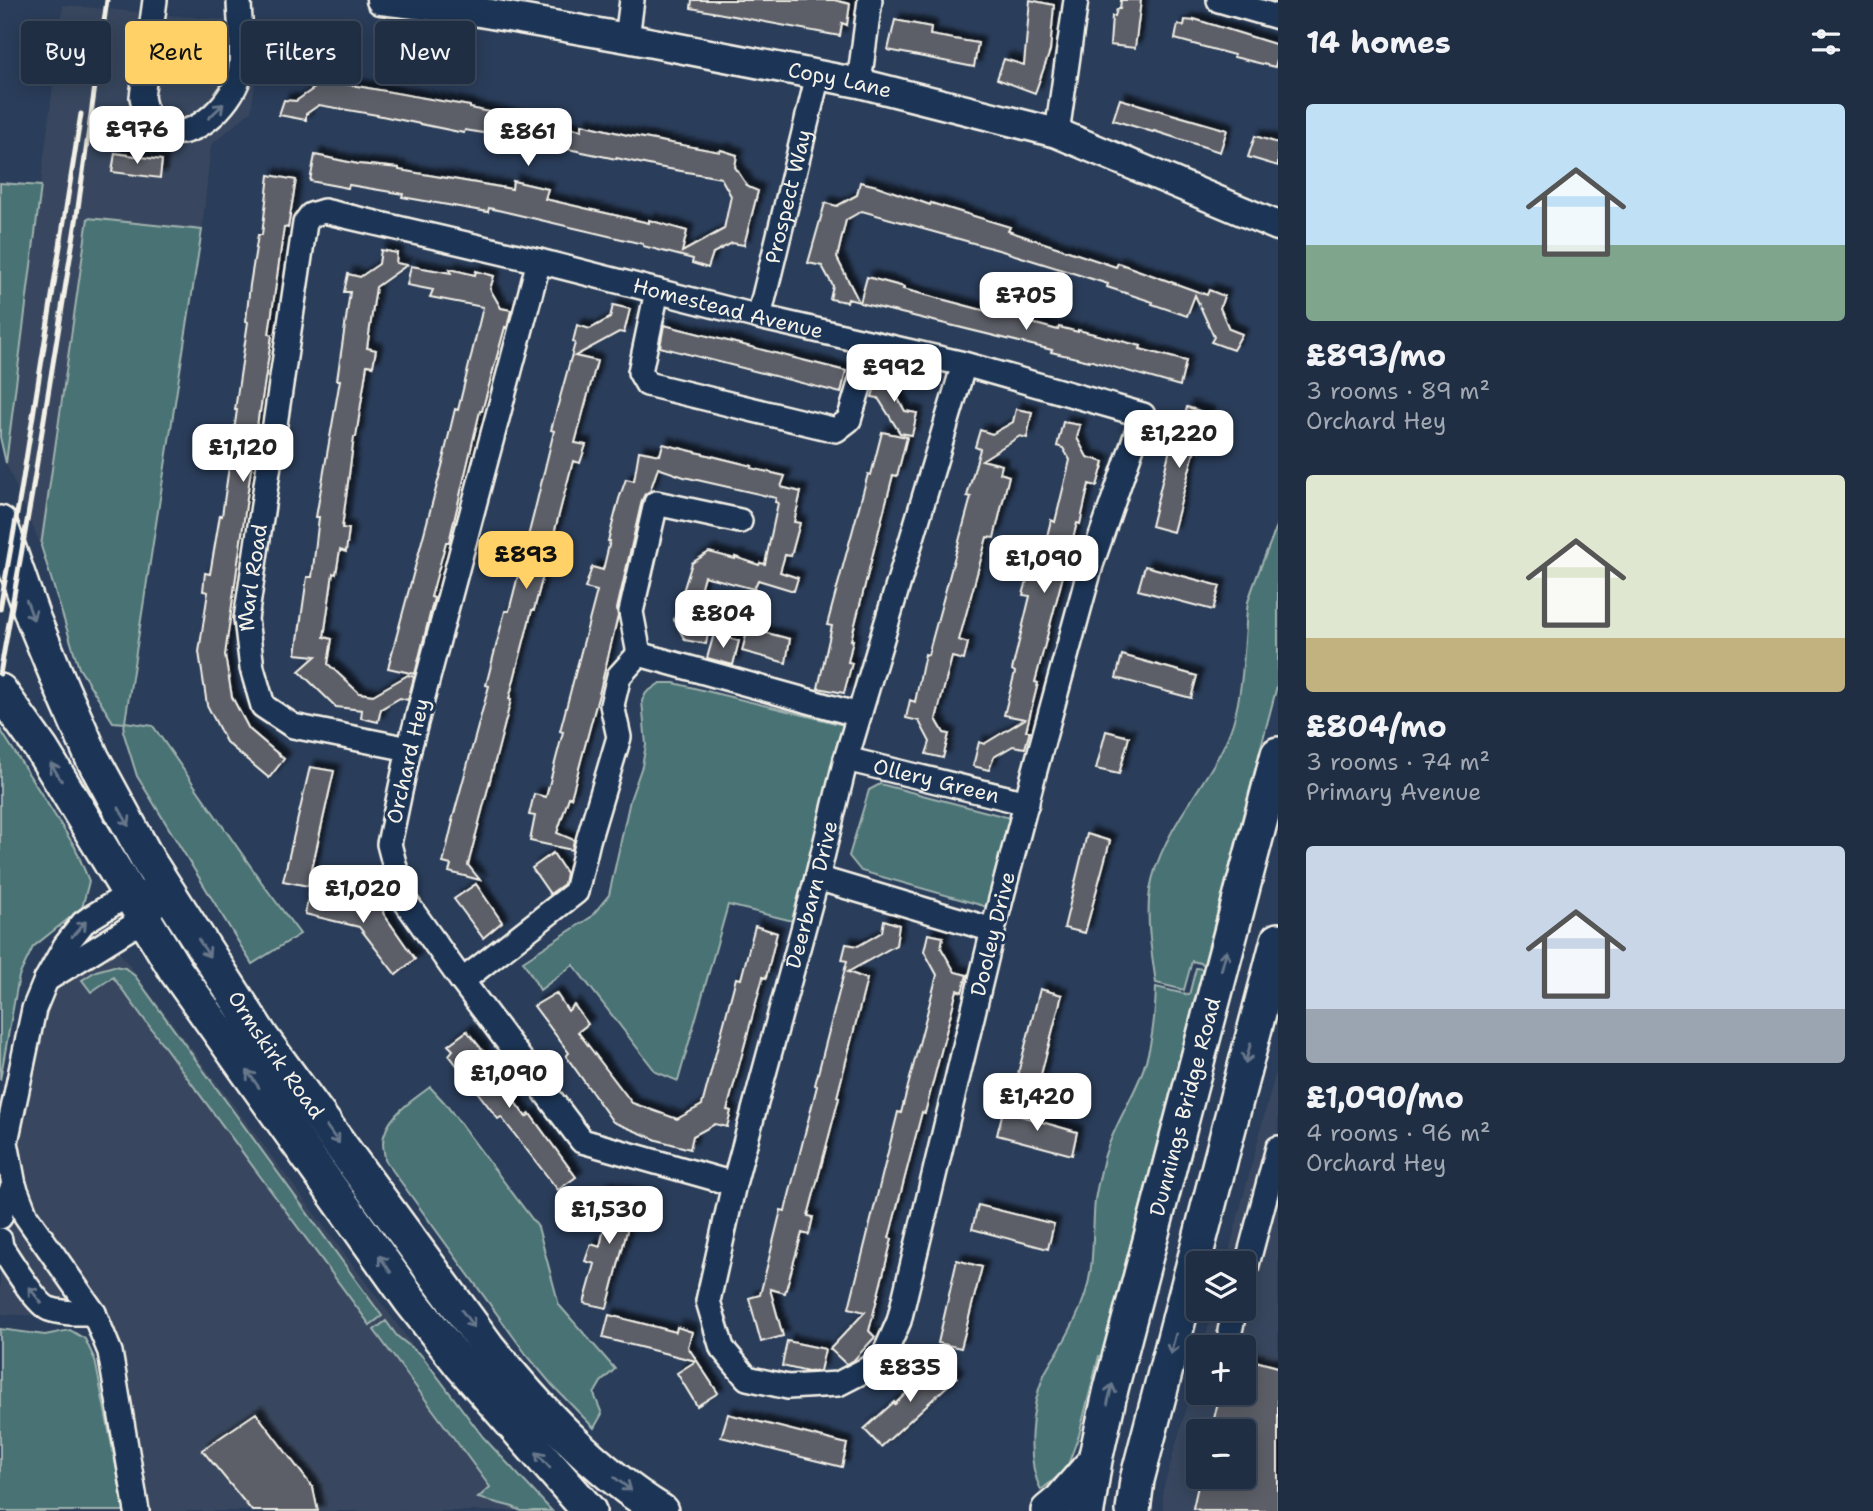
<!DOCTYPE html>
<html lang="en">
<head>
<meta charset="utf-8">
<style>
  body { margin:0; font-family:"Shantell Sans",sans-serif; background:#28364b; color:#f1f3f6; height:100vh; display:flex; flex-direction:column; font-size:26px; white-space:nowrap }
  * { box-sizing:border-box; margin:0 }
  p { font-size:23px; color:#a2a8b2 }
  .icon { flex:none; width:38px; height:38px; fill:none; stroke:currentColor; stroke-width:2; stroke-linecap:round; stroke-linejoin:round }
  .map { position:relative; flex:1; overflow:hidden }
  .details { display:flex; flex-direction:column; background:#202e44; width:595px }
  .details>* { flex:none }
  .guide { position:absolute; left:21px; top:21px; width:665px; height:63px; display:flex; gap:14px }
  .fabs { position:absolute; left:1186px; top:1251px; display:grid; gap:14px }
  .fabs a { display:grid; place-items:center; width:70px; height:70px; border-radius:7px; background:#202e44; box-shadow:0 4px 18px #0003,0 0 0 2px #3d4a5d; font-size:35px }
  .price { position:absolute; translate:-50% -60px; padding:0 16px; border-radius:14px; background:#fff; color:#222; font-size:23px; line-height:46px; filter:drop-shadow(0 2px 4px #0008) }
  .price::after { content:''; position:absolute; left:50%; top:42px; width:21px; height:16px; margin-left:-10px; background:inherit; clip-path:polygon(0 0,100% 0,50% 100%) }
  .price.current { background:#ffd166; color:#111 }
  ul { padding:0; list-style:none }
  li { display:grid; align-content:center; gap:14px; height:371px; padding:0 28px }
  li span { display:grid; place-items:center; height:217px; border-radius:7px; color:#555 }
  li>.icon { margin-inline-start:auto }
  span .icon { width:126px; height:126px; fill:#fffc; stroke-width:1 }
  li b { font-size:30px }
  h2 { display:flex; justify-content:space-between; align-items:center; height:84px; padding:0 28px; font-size:30px }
  .tag { padding:0 24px; border-radius:7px; background:#202e44; box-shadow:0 4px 18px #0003,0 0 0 2px #3d4a5d; font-size:24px; line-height:63px }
  .tag.current { background:#ffd166; color:#111 }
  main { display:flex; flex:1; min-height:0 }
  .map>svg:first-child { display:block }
  .built { fill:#39475e; fill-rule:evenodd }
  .green { fill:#4a7275; stroke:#9fb2ae; stroke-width:2 }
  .building { fill:#5d5e67; stroke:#f4f1e8; stroke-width:2; filter:url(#shadow) }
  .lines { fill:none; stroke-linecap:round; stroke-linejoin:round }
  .minor-casing { stroke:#f4f1e8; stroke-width:28 }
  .major-casing { stroke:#f4f1e8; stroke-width:33 }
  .highway-casing { stroke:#f4f1e8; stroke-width:38 }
  .minor { stroke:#1d3557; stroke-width:23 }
  .major { stroke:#1d3557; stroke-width:28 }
  .highway { stroke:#1d3557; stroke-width:33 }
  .rail { stroke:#f4f1e8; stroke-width:5 }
  .oneway { stroke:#68778a }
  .labels { text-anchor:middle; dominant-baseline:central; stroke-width:6; stroke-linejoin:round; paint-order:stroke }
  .street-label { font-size:21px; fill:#f4f1e8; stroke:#1d3557 }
</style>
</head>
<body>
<main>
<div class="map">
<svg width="1278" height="1511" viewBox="0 0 1278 1511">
  <defs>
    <filter id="shadow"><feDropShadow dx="6" dy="-6" stdDeviation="2" flood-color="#0009"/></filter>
  </defs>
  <rect width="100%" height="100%" fill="#2a3d5a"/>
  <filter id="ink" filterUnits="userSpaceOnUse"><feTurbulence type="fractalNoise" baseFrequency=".0143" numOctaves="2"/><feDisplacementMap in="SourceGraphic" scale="14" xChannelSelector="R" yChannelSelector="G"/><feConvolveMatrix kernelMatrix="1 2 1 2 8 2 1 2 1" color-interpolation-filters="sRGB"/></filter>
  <g filter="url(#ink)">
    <path class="built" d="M63,5L264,24L251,111L211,145L202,230L88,219L41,546L6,463Z
      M115,946L531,1504L537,1511H144L123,1463L88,1318L0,1314V1183L26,1014Z
      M1278,1063V1511H1163V1490L1199,1362V1393H1244V1348L1203,1347L1213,1309H1244V1264L1226,1263ZM1199,1432H1244V1477H1199Z"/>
    <path class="green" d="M0,183L41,186L6,463L0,437Z
      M88,218L202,230L125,722L153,726L265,887L300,934L252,964L137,776L123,731L125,723L113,722L79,668L41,546Z
      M1278,523V682L1204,964L1192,961L1184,990L1156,983C1152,955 1147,927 1149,899C1151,866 1172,829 1190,802C1206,776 1224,752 1233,723C1241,696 1243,668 1245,639C1246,627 1246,614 1248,602C1255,578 1269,547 1278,523Z
      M660,683H674L848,726L797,922L728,905L678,1081L656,1072L573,965L540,990L523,961L591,917L609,895L630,800L642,766L646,745L642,701L646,693Z
      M0,729L75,847L89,881L82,908L33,947L19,976L0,1080Z
      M880,784L1014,819L991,908L861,871L849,856L869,790Z
      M114,966L125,968L135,976L382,1316L370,1325L113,977L91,992L82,980L96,971Z
      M1196,968L1203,969L1101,1356H1099L1079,1435L1066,1470L1041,1490C1025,1459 1031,1406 1044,1375C1048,1366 1055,1357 1060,1348C1070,1331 1079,1314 1085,1295C1095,1265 1092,1231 1095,1200C1097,1186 1101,1171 1104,1158C1112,1131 1128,1106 1139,1080C1152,1051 1155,1018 1156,987L1189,995Z
      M430,1087L444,1102L538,1227L559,1305L615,1369L601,1382L594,1394L602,1414L594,1428L552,1385L526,1354L385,1160C385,1155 383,1149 383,1143C384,1117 412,1101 430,1087Z
      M386,1321L397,1336L422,1356L483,1437L552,1511H521L513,1507L478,1498L490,1487L374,1330Z
      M0,1329L45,1335L70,1330L85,1339L95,1360L125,1511H0Z"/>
    <path class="building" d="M692,0H834L850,4L847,25L842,23L840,36L691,8Z
      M1030,0L1054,5L1050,51L1035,93L997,79L1004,59L1024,65Z
      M1121,0H1141L1135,48L1110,45L1112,16H1115L1117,9H1120Z
      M1194,19L1278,45V56L1275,67L1234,57V55L1175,39L1178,24L1184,26L1185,20L1194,21Z
      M895,20L931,27L930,35L978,43L974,67L888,50Z
      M317,75L335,78L334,82L470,106V108L528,120L582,130V124L627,135L720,152L721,150L737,155L735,167L748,187L758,191L744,245L732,243L713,253L708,268L692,263L693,259L643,246V244L489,208L488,212L402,197L403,194L349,185L348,188L310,181L315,155L358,164L399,168V170L512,189L513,181L548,189L545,199L649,223V220L687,231L682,252L724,229L731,196L721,178L658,167L616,158V159L520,139L465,130L464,133L377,115L319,105L306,114V120L279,115L284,100L296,101L316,87Z
      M1120,99L1227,130L1220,152L1154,131L1153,132L1113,120Z
      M1255,136L1278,143V166L1248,157Z
      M115,153L162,160L160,178L112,172Z
      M269,175L296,180L288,228L284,227L269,334L272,335L260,412H259L225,655L232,697L249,729L284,759L269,778L226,742L207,705L199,652L208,592L203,591L205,573L210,574L220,515L222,516L237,410H235L248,322L246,321L250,285L258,235H262Z
      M860,182L877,186L930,205L931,203L1010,227L1008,231L1116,267L1118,263L1207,295L1209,290L1224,296L1220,308L1229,329L1242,334L1233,350L1211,342L1214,337L1195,295L1187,316L1152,304L1153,302L1107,287L1108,284L1002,251L923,229V228L862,211L846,220L837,258L859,302L848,299L847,302L830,299L833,286L822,266L808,263L825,203L837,206L857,195Z
      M381,250L397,253L396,263L407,265L376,287L367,348L376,350L373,366L367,365L356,437H354L342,528L349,529L346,552L340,550L336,574L333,573L324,637L332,639L328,664L359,693L373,695L408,675L414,677L408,700L400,698L381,709L378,722L361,718L362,710L336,707L299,671L316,656L296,654L307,577H312L319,517H316L340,380H337L350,292H344L348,274L360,277L379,264Z
      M411,266L451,273L450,269L475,275L476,271L494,276L490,289L501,308L511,310L507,328L505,327L482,411H480L449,542H446L431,597L434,598L415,674L388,668L445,455H444L455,409L458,410L483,307L430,297L433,290L407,285Z
      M867,277L904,287L903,289L1058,330L1059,327L1078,332V330L1141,346L1140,349L1186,361L1180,386L1089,360V361L1051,352L1052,350L860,303Z
      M613,305L630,309L624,333L619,332L575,356L597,361L575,443L586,445L580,463L573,461L534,610H532L509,699L511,700L468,865L480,880L449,872L451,865L443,863L453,821H452L489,686L486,685L505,611H509L534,513L554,431L551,430L575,343L573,342L577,325L590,329L610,318Z
      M664,325L846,371L841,393L660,347Z
      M879,373L898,377L893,390L905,411L917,413L912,435L900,433L878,398L872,397Z
      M1187,407L1209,414L1200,451L1195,449L1173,532L1151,526L1170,449L1176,451Z
      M1016,409L1032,412L1027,438L1020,436L982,460L1002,465L1000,473L1009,476L994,538L987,537L959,640L968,643L964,660L952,657L936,719L944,733L949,734L943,758L926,754L930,742L919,721L906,718L910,700L915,702L925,654L928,655L971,497L967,496L980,449L975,447L980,430L992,434L1013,422Z
      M1063,422L1080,425L1077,438L1087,457L1104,462L1097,486L1089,484L1080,524L1077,523L1035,682L1038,683L1026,731H1030L1025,748L1013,746L994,757L989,770L973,766L979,742L984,744L1025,719L1004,715L1015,672L1012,670L1030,596L1023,595L1028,577H1037L1051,520L1055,522L1070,460L1063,448L1057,446Z
      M882,432L907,437L897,476L893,475L851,640H853L848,662L852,663L844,693L818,688L832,626L827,625L868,474L871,475Z
      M663,444L752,466L751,468L785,476L781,487L801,492L794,522L800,523L791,556L785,555L780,572L798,578L794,591L758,580L754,589L704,576L690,624L709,628L706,644L685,640L674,620L692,563L709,552L735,559V557L759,565L760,563L765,564L778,503L775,502L776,498L684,477L658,468L650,491L645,494L642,500L617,609L618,616L600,690L571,798L569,797L557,833L574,840L572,850L530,841L535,816L529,815L534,794L546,797L563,732L560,731L597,591L585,588L592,567L603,570L610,541H608L619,499L626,479L634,481L639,451L660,455Z
      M1145,566L1220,586L1213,610L1138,590Z
      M748,628L790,639L786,663L742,651Z
      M714,634L739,641L733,665L707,658Z
      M1122,655L1197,676L1191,698L1116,678Z
      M1106,731L1129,737L1119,774L1096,769Z
      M310,767L334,771L308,886L283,881Z
      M1087,834L1110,841L1085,933L1064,928Z
      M553,853L566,873L564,884L550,894L532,868Z
      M476,884L502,922L483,938L454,899Z
      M310,889L384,906L383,913L415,959L396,975L359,927L305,914Z
      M884,920L899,925L896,945L848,972L867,979L837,1097L839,1098L808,1216L813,1217L809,1235L802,1233L785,1293L770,1289L783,1336L761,1342L749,1298L760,1295L781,1210L785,1211L817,1086L815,1085L847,961L842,960L846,944L858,946L882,932Z
      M755,926L777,933L766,978L763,977L727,1110L731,1111L727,1127L715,1124L693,1136L690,1149L657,1140L613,1122L566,1056L569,1053L534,1006L556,993L568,1011L574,1005L588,1024L578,1032L632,1103L677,1119L702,1105L736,978L741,979Z
      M928,934L943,937L941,948L955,972L967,975L962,992L957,990L925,1113L922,1112L889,1238L892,1239L869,1331L875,1337L853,1361L846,1364L830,1349L865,1312L849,1308L898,1112L901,1113L937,975L924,951Z
      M1040,989L1062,995L1038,1086L1016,1081Z
      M467,1031L483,1051L481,1053L487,1061L485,1062L526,1117L530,1114L576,1177L558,1190L501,1117L498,1119L449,1055L453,1050L448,1045Z
      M1003,1111L1077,1132L1072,1155L997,1135Z
      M604,1188L636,1196L607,1308L584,1303L595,1264L585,1261L591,1244L600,1247L608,1209L599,1207Z
      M978,1205L1054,1224L1048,1249L972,1229Z
      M957,1260L982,1267L961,1348L938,1343Z
      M609,1315L676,1332L677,1327L692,1332L688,1347L718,1393L697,1406L677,1373L696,1361L603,1338Z
      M787,1341L825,1349L820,1371L808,1372L782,1366Z
      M1244,1358L1278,1367V1511H1203L1193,1508L1200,1477H1244V1432H1211L1220,1393H1244Z
      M941,1360L957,1377L881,1447L864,1429L894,1402L895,1404Z
      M256,1413L313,1488L318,1511H252L202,1450Z
      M728,1414L847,1444L842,1467L721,1437Z"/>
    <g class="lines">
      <defs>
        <g id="minor">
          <path d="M155,0L142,97C145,112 148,120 161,128C191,146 231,103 239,77C245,58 239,20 239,0"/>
          <path d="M1219,0L1278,17"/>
          <path d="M627,38L632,0"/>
          <path d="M859,83L870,0"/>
          <path d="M1057,133L1076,0"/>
          <path d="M539,261L409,749L389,844L403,898L462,981L582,1141L734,1184"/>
          <path d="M657,291L640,372L647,384L836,430L849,420L872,343"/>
          <path id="s1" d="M759,317L818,75"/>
          <path d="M639,654L631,612L656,503L740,521"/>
          <path id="s2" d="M409,749L293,726L263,706L252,668L246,619L305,223L311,215L324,211L539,261L759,317L964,364L1143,415L1091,565L1032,781L993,930L899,1321L881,1362L838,1384L788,1387L747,1378L722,1348L708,1301L734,1184L817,878L846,759L964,364"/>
          <path id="s3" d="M846,759L1027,803"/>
          <path d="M817,878L993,930"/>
          <path d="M46,980L144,919L153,908"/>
          <path d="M462,981L576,892L588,841L619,737L612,705L619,676L639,654L859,715"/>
          <path d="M0,1217L2,1209L14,1185"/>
          <path d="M0,1240L1,1247C10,1260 36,1304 49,1309C63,1314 80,1313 94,1313"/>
          <path d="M1244,1276L1278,1148"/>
          <path d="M1230,1331L1235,1309"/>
          <path d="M137,1511L110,1352L94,1313L26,1216L14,1185L6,1142L34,1009L46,980L65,946L83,923L90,918L129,894L144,893"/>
        </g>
        <g id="major">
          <path id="s4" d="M381,0L474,11L627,38L818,75L859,83L1057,133L1278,226"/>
        </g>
        <g id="highway">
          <path id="s5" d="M0,523L33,618L63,691L92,757L149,862L262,1038L488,1347C538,1409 593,1469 661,1511"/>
          <path d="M0,691L42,750L176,971L410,1300L462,1366L589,1511"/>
          <path d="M1048,1511L1060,1501L1094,1462"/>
          <path id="s6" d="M1087,1511L1095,1460L1111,1389L1278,754"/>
          <path d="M1133,1511L1137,1480L1278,940"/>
        </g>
      </defs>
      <use href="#minor" class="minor-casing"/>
      <use href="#major" class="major-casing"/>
      <use href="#highway" class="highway-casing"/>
      <use href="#minor" class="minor"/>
      <use href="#major" class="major"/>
      <use href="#highway" class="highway"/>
      <path class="rail" d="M0,609L21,491L81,114
        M0,674L32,493L77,215L107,0"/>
    </g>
    <defs><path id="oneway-shaft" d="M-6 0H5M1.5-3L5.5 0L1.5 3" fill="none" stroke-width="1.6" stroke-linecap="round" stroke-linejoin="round" transform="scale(1.75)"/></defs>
    <g class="oneway">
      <use href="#oneway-shaft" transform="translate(216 111) rotate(-44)"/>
      <use href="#oneway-shaft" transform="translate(30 610) rotate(70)"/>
      <use href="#oneway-shaft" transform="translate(56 772) rotate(-122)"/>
      <use href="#oneway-shaft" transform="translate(124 817) rotate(61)"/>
      <use href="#oneway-shaft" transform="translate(79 929) rotate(-48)"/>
      <use href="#oneway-shaft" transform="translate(204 948) rotate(57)"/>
      <use href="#oneway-shaft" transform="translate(1224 960) rotate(-75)"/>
      <use href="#oneway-shaft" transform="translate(1248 1053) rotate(105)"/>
      <use href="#oneway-shaft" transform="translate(253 1079) rotate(-125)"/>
      <use href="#oneway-shaft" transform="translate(333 1135) rotate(54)"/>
      <use href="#oneway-shaft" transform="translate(385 1264) rotate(-125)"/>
      <use href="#oneway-shaft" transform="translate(35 1295) rotate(-129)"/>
      <use href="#oneway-shaft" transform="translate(468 1319) rotate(54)"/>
      <use href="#oneway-shaft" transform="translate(1173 1344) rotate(105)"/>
      <use href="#oneway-shaft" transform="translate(1110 1394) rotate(-76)"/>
      <use href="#oneway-shaft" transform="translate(543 1460) rotate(-131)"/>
      <use href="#oneway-shaft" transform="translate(623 1484) rotate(37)"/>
    </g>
  </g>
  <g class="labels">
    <g class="street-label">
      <text stroke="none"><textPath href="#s4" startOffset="466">Copy Lane</textPath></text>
      <text stroke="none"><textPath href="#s1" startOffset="124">Prospect Way</textPath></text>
      <text stroke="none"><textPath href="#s2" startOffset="1083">Homestead Avenue</textPath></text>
      <text stroke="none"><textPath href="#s2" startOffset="285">Marl Road</textPath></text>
      <text transform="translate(408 761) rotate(-77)">Orchard Hey</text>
      <text stroke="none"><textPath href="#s3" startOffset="93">Ollery Green</textPath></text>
      <text stroke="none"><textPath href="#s2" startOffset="3143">Deerbarn Drive</textPath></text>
      <text transform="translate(993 934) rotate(-76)">Dooley Drive</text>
      <text stroke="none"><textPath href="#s5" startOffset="602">Ormskirk Road</textPath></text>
      <text stroke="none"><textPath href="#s6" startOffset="416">Dunnings Bridge Road</textPath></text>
    </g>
  </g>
</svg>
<div class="fabs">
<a><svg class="icon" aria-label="layers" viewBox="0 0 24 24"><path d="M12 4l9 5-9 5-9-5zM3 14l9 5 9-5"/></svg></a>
<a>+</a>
<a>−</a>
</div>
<b class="price" style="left:137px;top:166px">£976</b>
<b class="price" style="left:528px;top:168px">£861</b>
<b class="price" style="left:1026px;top:332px">£705</b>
<b class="price" style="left:894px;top:404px">£992</b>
<b class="price" style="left:1179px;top:470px">£1,220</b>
<b class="price" style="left:243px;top:484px">£1,120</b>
<b class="price current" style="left:526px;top:591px">£893</b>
<b class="price" style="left:1044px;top:595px">£1,090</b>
<b class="price" style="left:723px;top:650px">£804</b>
<b class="price" style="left:363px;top:925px">£1,020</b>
<b class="price" style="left:509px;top:1110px">£1,090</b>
<b class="price" style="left:1037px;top:1133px">£1,420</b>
<b class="price" style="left:609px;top:1246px">£1,530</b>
<b class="price" style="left:910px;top:1404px">£835</b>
<div class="guide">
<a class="tag">Buy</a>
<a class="tag current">Rent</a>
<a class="tag">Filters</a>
<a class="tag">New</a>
</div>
</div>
<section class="details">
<h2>14 homes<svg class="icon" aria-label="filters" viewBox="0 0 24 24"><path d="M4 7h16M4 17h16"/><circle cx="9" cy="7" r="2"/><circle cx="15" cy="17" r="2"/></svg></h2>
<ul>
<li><span style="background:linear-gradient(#bfe0f5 65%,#7fa58c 0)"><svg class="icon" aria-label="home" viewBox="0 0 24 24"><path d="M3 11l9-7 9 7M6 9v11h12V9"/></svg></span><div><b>£893/mo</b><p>3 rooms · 89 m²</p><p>Orchard Hey</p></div></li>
<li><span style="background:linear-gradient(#dfe7d0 75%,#c2b280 0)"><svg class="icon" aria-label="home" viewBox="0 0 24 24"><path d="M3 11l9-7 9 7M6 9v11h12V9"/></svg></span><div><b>£804/mo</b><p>3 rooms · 74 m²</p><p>Primary Avenue</p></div></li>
<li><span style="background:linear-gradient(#c9d6e8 75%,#9aa5b1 0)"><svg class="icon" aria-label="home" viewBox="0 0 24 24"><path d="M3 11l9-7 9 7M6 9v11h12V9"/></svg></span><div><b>£1,090/mo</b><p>4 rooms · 96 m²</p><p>Orchard Hey</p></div></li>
</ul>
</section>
</main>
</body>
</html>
